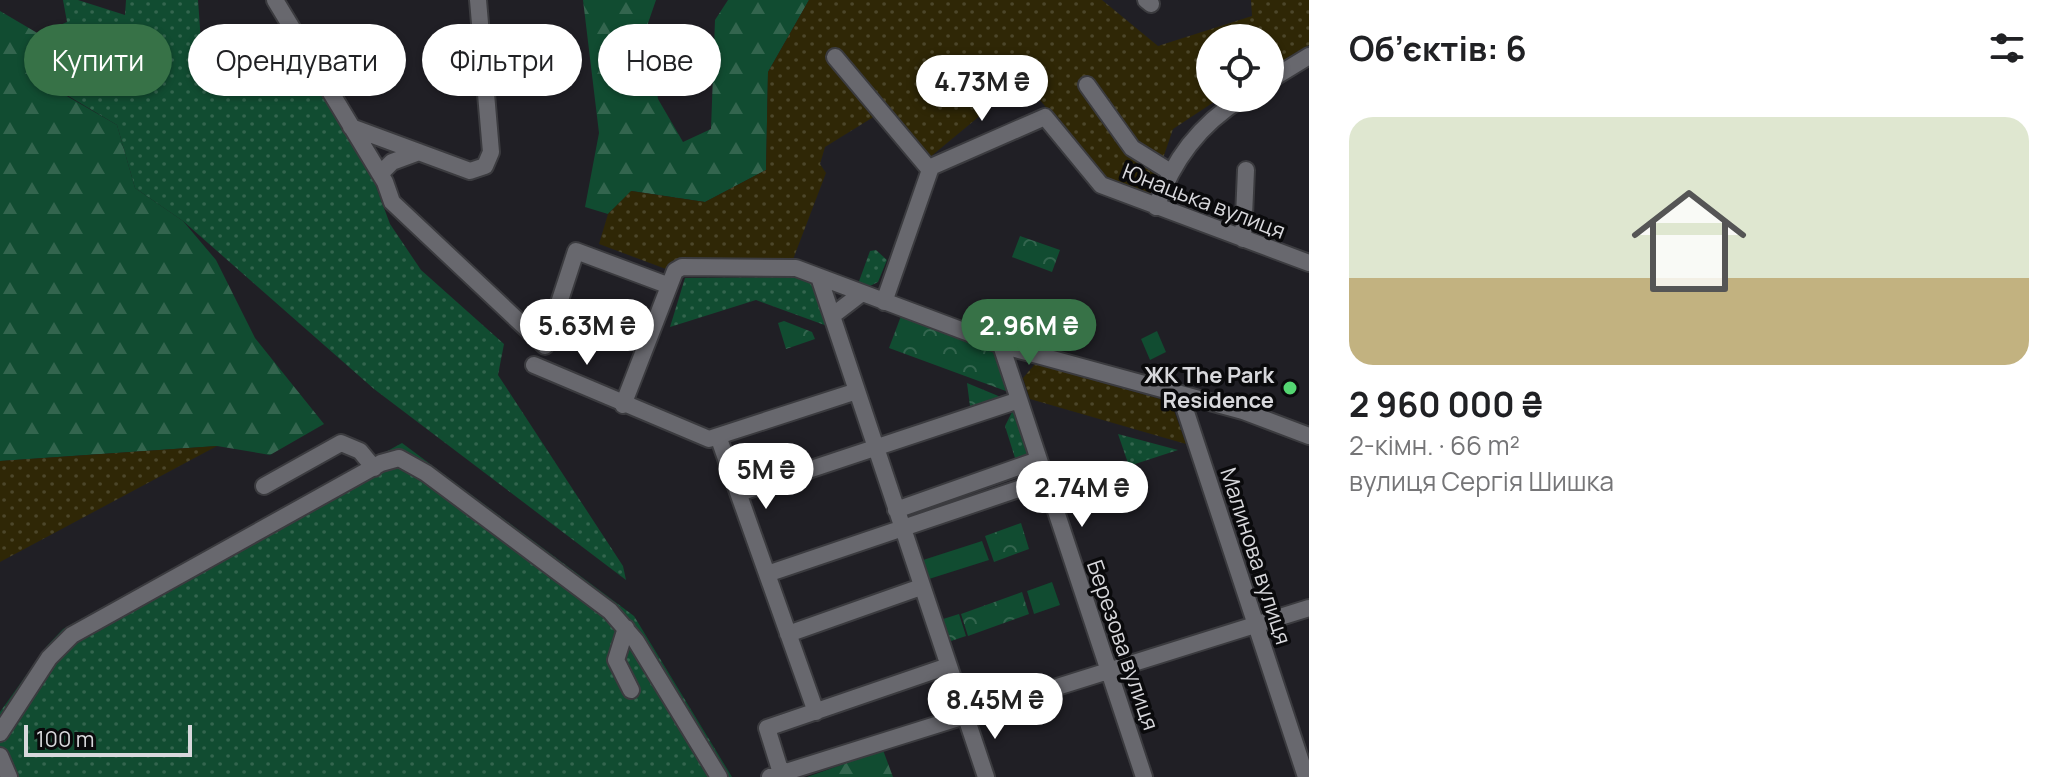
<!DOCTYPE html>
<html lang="uk">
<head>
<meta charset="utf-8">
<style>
  body { margin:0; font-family:Manrope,sans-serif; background:#f6f6f6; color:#202124; height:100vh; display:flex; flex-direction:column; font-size:30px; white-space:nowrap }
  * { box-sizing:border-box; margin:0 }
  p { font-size:26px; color:#757577 }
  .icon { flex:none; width:44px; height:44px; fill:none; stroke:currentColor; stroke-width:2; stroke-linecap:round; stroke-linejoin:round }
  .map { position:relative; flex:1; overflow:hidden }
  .details { display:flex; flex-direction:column; background:#fff; width:760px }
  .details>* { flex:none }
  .banner { position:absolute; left:24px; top:24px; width:760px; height:72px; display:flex; gap:16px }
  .buttons { position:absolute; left:1196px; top:24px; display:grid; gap:16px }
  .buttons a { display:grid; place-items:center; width:88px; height:88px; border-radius:50%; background:#fff; box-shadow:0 2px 6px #0004; font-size:40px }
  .scale { position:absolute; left:24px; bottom:20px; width:168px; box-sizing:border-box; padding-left:8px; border:4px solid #d8d8dc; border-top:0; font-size:22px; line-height:28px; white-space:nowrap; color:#d8d8dc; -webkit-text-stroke:6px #0a0a0c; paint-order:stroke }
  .price { position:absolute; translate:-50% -68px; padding:0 18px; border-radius:28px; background:#fff; color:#222; font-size:26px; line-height:52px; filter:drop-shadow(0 2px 4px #0008) }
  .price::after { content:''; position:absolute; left:50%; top:48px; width:24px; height:18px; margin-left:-12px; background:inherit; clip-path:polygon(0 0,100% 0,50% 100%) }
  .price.active { background:#377247; color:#fff }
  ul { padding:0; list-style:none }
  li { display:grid; align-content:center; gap:16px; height:424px; padding:0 40px }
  li span { display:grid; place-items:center; height:248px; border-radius:24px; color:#555 }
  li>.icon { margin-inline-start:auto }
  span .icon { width:144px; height:144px; fill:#fffc; stroke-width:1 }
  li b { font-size:34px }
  h2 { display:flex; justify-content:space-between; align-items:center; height:96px; padding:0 40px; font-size:34px }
  .pill { padding:0 28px; border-radius:36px; background:#fff; box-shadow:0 2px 6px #0004; font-size:28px; line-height:72px }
  .pill.active { background:#377247; color:#fff }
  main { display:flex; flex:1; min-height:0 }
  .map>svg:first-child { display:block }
  .grass { fill:url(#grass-dots) }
  .forest { fill:url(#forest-firs) }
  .sand { fill:url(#sand-dots) }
  .park { fill:url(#park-crowns) }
  .garden { fill:#114c31 }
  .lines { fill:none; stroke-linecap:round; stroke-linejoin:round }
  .minor-casing { stroke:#3b3b3f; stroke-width:20 }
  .minor { stroke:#68686e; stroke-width:16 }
  .poi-dot { fill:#54d672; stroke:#0a0a0c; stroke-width:3 }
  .labels { text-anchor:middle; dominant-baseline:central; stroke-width:7; stroke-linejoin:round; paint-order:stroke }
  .street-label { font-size:22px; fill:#d8d8dc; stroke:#0a0a0c }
  .poi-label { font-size:22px; font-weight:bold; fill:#d8d8dc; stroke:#0a0a0c; text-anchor:end }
</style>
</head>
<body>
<main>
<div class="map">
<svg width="1309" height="777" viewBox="0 0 1309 777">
  <defs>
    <pattern id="grass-dots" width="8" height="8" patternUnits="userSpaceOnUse" patternTransform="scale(2)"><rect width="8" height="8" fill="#114c31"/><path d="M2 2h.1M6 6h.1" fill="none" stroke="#33654e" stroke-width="1.8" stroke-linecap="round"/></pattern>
    <pattern id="forest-firs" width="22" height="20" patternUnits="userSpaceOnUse" patternTransform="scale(2)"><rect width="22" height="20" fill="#114c31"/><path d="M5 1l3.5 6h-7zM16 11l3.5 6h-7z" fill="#33654e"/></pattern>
    <pattern id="sand-dots" width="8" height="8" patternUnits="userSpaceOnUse" patternTransform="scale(2)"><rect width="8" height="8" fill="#2f2706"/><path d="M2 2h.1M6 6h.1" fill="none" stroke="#4c462a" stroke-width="1.8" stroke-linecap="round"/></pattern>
    <pattern id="park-crowns" width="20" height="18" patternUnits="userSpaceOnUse" patternTransform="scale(2)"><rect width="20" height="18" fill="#114c31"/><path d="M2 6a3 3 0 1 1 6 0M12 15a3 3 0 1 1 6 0" fill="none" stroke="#33654e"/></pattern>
  </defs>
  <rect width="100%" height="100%" fill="#201f25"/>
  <path class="grass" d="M63,0H78L125,15L126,0H198L201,42L311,75L374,181L390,224L421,270L504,344L498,375L623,566L626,580L374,389L183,221L135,188L117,125L65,94L39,34L67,22Z
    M876,250L887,260L878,282L868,287L858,284L870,251Z
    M794,277L815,284L830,327L756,300L670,327L685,278Z
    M1012,412L1016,414L1029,457L1024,462L1015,458L1005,426Z
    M1118,434L1178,450L1129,466Z
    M402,443L634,616L732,777H0V712L47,646L63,629Z"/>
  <path class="forest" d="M583,0H656L646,29L658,99L683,142L711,129L715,20L728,0H809L768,72L766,170L705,202L632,191L608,214L585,207L599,133Z
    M0,11L39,34L65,95L117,125L135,188L183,221L216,260L255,338L324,424L270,455L217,446L0,461Z
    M883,750L893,777H807Z"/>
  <path class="sand" d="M809,0H1102L1158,46L1252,16L1251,0H1309V45L1270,68V38H1210V98H1220L1173,129L1149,199L1105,177L1023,80L929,158L888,108L825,147L820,164L826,173L792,262L675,261L666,269L599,244L608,214L631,191L705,202L766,170L768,72Z
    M1035,364L1171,402L1186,444L1030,399L1023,378Z
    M217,446L0,562V461Z"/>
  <path class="park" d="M1020,236L1060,250L1052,272L1012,257Z
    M901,316L1002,355L1014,394L889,348Z
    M784,321L812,332L815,339L786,349L778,323Z
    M967,383L1008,400L971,414Z
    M1021,523L1029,549L994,562L985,536Z
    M1022,592L1029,614L968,636L961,614Z
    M959,614L966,636L948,642L940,620Z"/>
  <path class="garden" d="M1157,331L1166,352L1150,360L1141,339Z
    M982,541L989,560L929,579L923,560Z
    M1052,582L1060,605L1034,614L1027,591Z"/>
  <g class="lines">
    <defs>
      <path id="minor" d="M275,0L385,182L392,202L545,346L576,251L667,285
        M1146,0L1151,4
        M835,57L930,170
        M1270,80L1309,56
        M1087,85L1132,148L1169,171
        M351,127L470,171L485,166L491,152L478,0
        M380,174L392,162L419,152
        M1156,207C1173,160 1199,125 1242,98
        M1243,239L1246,170
        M819,277L986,777
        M884,302L931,167L1045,117L1101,185L1309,263
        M832,316L862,293
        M1001,345L1144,777
        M534,365L709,439L718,436L816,712
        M1180,394L1306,777
        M623,405L675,271L682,267L796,268L1001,345L1243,411L1309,436
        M718,436L857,391
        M264,486L341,443L360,451L374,468
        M739,493L1019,400
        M896,510L1038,460
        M767,574L1045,480
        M626,628L616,660L631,690
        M788,634L921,587
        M0,733L49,658L72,635L381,463L399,458L426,473L610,611L636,641L719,777
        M0,756L9,777
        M781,773L767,728L948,666
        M770,777L1309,608"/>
    </defs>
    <use href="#minor" class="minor-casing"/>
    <use href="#minor" class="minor"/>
  </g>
  <circle class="poi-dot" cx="1290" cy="388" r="8"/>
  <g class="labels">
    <g class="street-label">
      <text transform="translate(1204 201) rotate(21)">Юнацька вулиця</text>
      <text transform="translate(1256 556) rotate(72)">Малинова вулиця</text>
      <text transform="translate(1123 645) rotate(71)">Березова вулиця</text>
    </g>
    <g class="poi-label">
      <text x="1274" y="375">ЖК The Park<tspan x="1274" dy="25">Residence</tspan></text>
    </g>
  </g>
</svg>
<div class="buttons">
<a><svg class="icon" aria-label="locate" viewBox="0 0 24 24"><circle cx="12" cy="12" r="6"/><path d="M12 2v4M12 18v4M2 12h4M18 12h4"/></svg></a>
</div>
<div class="scale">100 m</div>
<b class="price" style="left:982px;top:123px">4.73M ₴</b>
<b class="price" style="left:587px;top:367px">5.63M ₴</b>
<b class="price active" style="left:1029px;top:367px">2.96M ₴</b>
<b class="price" style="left:766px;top:511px">5M ₴</b>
<b class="price" style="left:1082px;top:529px">2.74M ₴</b>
<b class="price" style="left:995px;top:741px">8.45M ₴</b>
<div class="banner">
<a class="pill active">Купити</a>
<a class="pill">Орендувати</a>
<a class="pill">Фільтри</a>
<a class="pill">Нове</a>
</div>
</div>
<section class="details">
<h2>Об’єктів: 6<svg class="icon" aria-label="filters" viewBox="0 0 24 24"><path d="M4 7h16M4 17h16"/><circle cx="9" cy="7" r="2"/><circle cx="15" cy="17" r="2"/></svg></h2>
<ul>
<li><span style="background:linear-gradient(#dfe7d0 65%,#c2b280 0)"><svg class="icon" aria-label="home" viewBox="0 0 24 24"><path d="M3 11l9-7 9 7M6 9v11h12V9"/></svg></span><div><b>2 960 000 ₴</b><p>2-кімн. · 66 m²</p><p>вулиця Сергія Шишка</p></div></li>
</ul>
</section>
</main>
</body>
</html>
